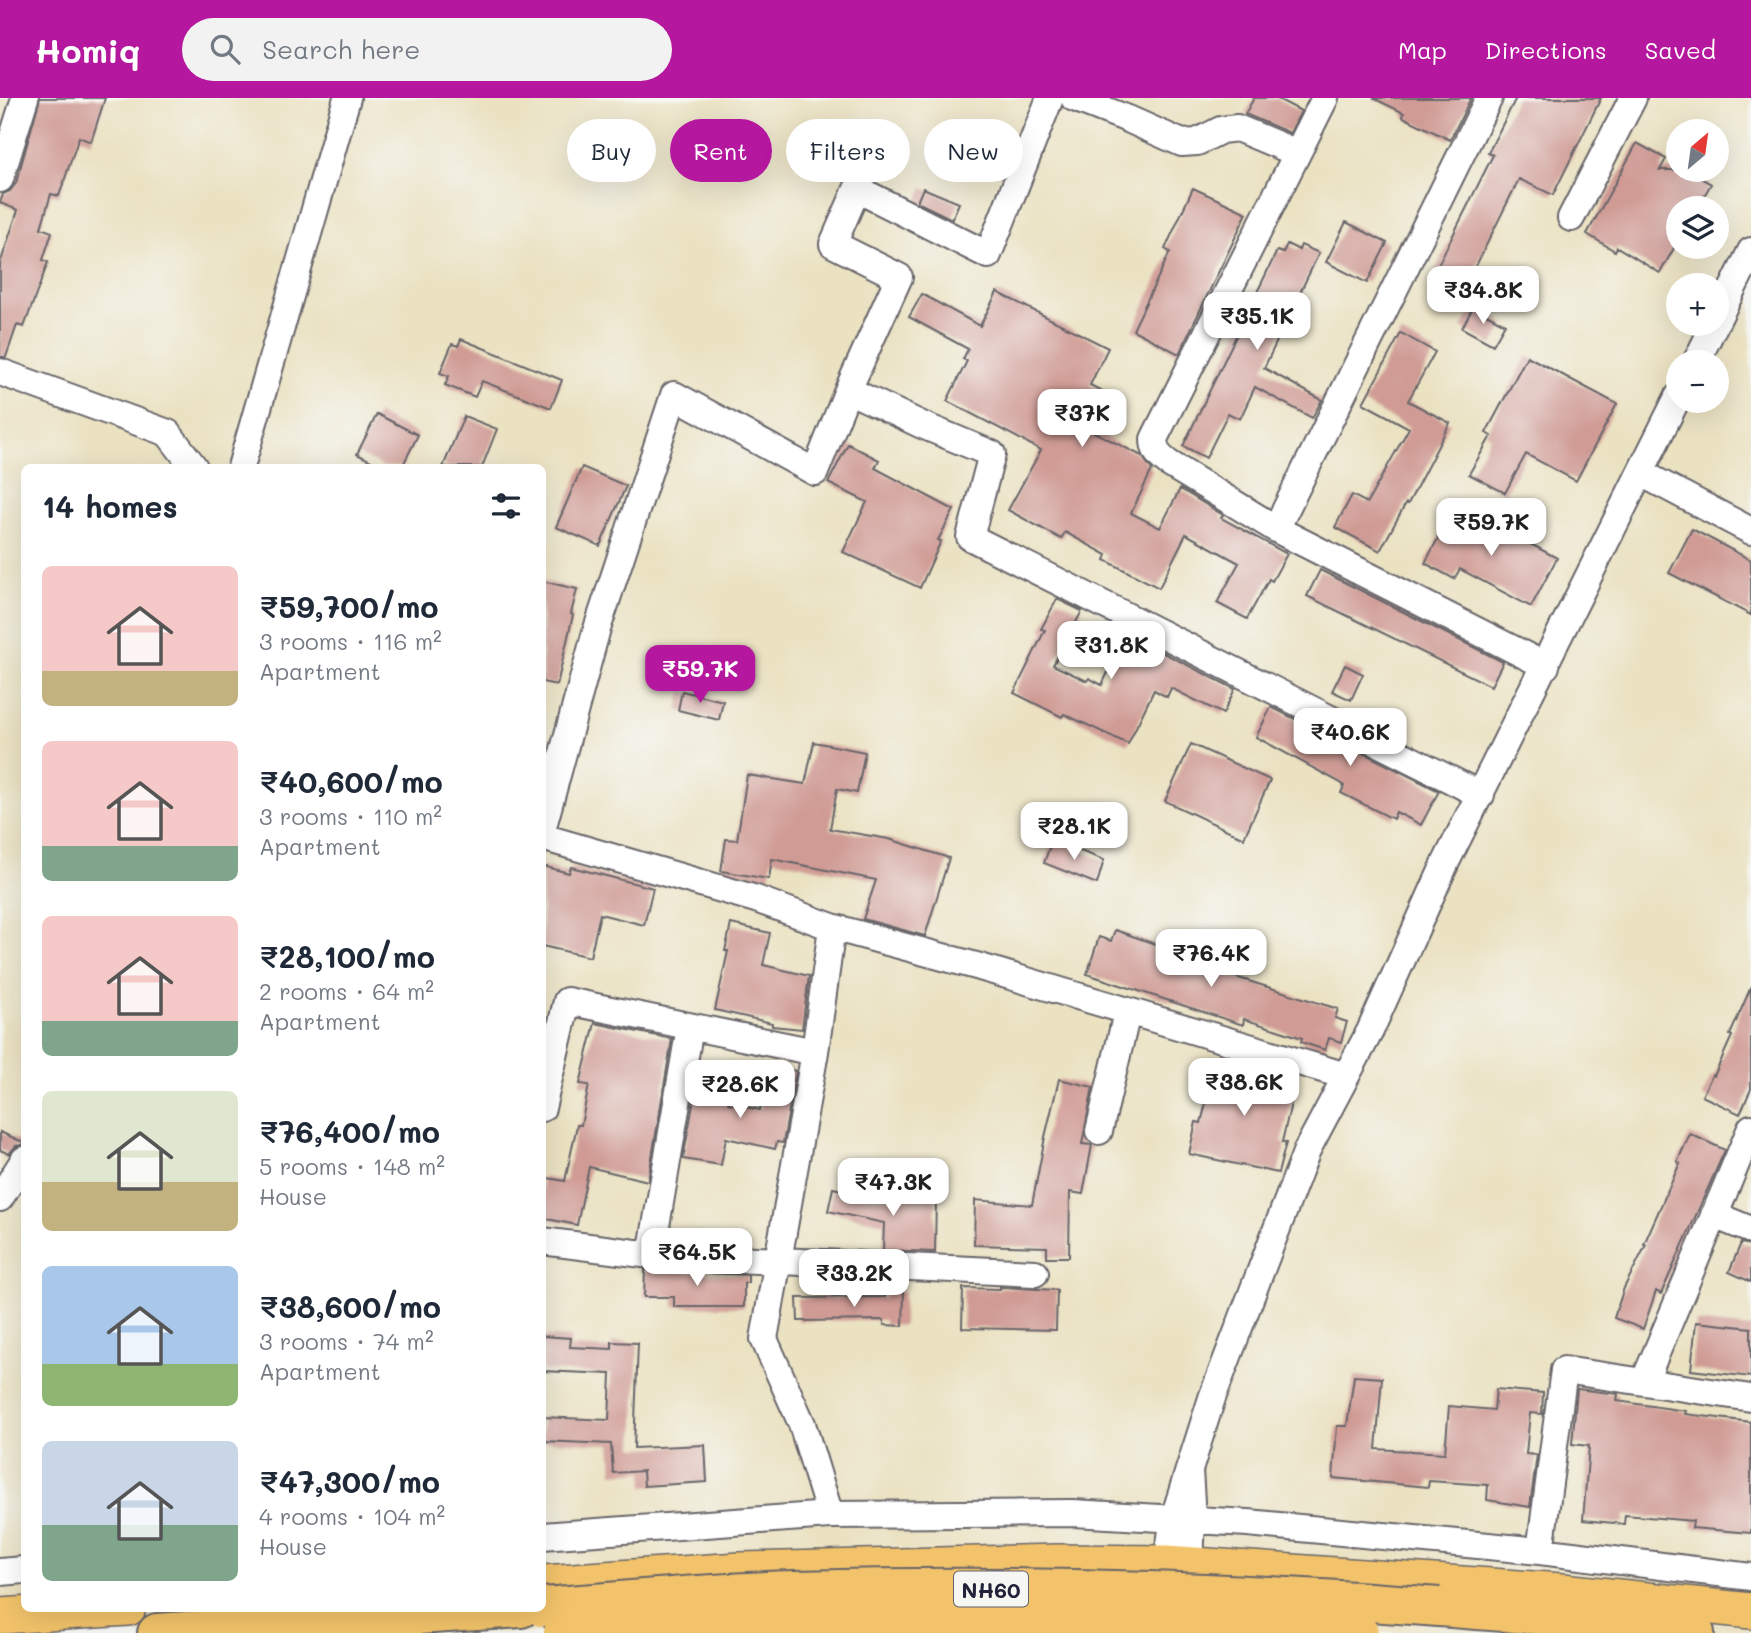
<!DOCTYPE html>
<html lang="en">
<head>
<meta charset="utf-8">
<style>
  body { margin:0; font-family:Mali,sans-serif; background:#f2f2f3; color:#1f2937; height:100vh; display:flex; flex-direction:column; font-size:26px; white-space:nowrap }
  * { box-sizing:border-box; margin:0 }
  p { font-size:23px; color:#747a83 }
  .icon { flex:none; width:38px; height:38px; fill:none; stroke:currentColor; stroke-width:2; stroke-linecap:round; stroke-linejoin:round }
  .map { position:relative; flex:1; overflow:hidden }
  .side { position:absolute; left:21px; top:366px; width:525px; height:1148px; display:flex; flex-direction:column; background:#fff; border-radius:10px; box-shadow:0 7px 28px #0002 }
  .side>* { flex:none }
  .hud { position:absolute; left:567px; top:21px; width:665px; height:63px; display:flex; gap:14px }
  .needle { width:46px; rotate:29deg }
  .tools { position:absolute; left:1666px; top:21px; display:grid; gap:14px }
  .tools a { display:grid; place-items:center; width:63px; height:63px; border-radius:50%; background:#fff; box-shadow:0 7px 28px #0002; font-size:35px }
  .price { position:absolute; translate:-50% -60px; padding:0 16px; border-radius:14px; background:#fff; color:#222; font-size:23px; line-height:46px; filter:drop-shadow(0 2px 4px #0008) }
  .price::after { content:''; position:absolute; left:50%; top:42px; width:21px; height:16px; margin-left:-10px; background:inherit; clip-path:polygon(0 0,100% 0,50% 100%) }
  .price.on { background:#b5179e; color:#fff }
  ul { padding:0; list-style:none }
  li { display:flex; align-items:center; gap:21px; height:175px; padding:0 21px }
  li span { display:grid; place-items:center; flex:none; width:196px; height:140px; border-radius:10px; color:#555 }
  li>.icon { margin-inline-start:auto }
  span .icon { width:84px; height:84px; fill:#fffc; stroke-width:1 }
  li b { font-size:30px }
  h2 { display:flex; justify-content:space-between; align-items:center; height:84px; padding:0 21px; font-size:30px }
  .tag { padding:0 24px; border-radius:32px; background:#fff; box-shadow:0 7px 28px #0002; font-size:24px; line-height:63px }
  .tag.on { background:#b5179e; color:#fff }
  header { display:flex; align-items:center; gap:42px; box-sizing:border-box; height:98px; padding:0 35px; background:#b5179e; color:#fff }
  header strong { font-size:33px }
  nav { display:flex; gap:38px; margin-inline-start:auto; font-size:24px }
  .search { width:490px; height:63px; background:#f2f2f3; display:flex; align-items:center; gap:18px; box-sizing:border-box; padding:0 24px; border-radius:38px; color:#747a83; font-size:26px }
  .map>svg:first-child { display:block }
  .building { fill:#d09b95 }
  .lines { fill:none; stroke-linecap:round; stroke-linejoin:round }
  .minor-casing { stroke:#68656a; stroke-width:30 }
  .major-casing { stroke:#68656a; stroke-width:38 }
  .highway-casing { stroke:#68656a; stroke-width:42 }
  .minor { stroke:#fff; stroke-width:26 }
  .major { stroke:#f2c36a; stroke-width:35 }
  .highway { stroke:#f2c36a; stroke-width:38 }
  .highway-bridge-casing { stroke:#68656a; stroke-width:42; stroke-linecap:butt }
  .highway-bridge { stroke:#f2c36a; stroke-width:38 }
  .labels { text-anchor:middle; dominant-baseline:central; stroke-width:7; stroke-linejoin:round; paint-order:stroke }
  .shield { fill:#f6f6f2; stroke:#626272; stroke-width:2 }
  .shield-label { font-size:21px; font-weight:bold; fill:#22223b }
</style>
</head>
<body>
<header>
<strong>Homiq</strong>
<div class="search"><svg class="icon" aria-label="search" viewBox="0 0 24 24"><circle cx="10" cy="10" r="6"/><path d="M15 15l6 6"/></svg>Search here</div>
<nav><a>Map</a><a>Directions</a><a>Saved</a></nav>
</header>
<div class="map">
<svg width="1751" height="1535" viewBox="0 0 1751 1535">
  <rect width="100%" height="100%" fill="#f6f6f2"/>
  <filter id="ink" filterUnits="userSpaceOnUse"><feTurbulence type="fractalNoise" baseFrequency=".0143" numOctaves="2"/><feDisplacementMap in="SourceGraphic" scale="14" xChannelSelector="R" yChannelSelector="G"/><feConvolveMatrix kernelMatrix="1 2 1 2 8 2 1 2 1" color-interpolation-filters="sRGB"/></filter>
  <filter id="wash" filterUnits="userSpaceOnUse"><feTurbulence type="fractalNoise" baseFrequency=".00686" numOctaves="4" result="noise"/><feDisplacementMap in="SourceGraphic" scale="28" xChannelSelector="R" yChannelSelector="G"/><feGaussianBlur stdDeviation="1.57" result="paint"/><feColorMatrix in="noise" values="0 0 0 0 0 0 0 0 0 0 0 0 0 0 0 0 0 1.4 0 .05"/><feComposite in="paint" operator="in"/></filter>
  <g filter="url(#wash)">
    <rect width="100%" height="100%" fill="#ebe2c2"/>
    <g id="blocks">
      <path class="building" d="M40,0H105L91,44L79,39L59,98L51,96L41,130L52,134L43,162L48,164L24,229L17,227L6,259H0V166L18,112L0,105L3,96L10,93L16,85Z
        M1254,0H1276L1301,13L1290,35L1245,16Z
        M1373,0H1471L1450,42L1403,19L1404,15Z
        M1516,0H1601L1553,97L1519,81L1465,190L1434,175L1493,57L1488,55Z
        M1637,45L1666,61L1660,72H1686L1711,86L1697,110H1678V143L1660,175L1617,149L1615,153L1587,136Z
        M923,90L959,105L952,121L917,104Z
        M1193,90L1247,115L1179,256L1133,232L1170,154L1165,151Z
        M1346,124L1387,145L1367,185L1326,164Z
        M1287,146L1299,152L1301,147L1319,155L1264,270L1322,302L1312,320L1255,289L1240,321L1228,315L1206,360L1183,348L1277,153L1283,155Z
        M997,194L1108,250L1090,287L1104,294L1086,330L1142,358L1152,372L1131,415L1160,430L1180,391L1223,417L1221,420L1287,456L1272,483L1269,481L1247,521L1217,505L1239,465L1186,436L1159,490L1105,462L1107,457L1065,434L1061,441L1008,412L1041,352L947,303L967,263L963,261L968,251L909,219L922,196L980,228Z
        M1473,209L1505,226L1493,247L1462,230Z
        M1401,235L1435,254L1408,303L1450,325L1408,406L1406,405L1380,453L1335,429L1352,397L1367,405L1409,330L1363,305Z
        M461,241L562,282L551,310L482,283L475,299L445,287L449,278L440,275L452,246L458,248Z
        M1527,258L1617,306L1576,383L1526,356L1505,395L1469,376L1491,338L1486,335Z
        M377,316L418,337L402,369H383L357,356Z
        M464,318L497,331L482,369H443Z
        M848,346L879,362L875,370L954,412L938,442L941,443L920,490L843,454L867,404L828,385Z
        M582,369L626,388L600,448L556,429Z
        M1454,410L1506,437L1508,434L1557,460L1531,509L1460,471L1454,481L1425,465Z
        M1692,431L1751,462V517L1669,475Z
        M1320,472L1503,564L1491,588L1307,498Z
        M542,483L577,491L571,516L573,517L557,587L542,584Z
        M1057,501L1082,513L1053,567L1087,583L1089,580L1102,587L1126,536L1235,591L1223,616L1171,590L1167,599L1154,592L1128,646L1064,616L1062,619L1014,595L1045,532L1041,531Z
        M1345,567L1363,576L1351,602L1332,593Z
        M682,593L723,603L719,622L678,612Z
        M1271,609L1439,693L1421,727L1396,714L1393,721L1341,695L1344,688L1341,685L1256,639Z
        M814,644L865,654L857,695L837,691L830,731L889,741L949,760L925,838L863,821L876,782L772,761L769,781L721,773L726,741L737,742L747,677L805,686Z
        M1191,646L1270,682L1244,740L1165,703Z
        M1052,742L1104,762L1097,786L1044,765Z
        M542,768L569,775L571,769L653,790L644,827L600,816L590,859L542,848Z
        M731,826L770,835L763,867L809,878L802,931L772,928V925L715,912L728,853H725Z
        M1115,832L1184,856V854L1213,862L1210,871L1338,911L1335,920L1347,924L1341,944L1329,940L1325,952L1301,944L1302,940L1244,921L1243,927L1087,876L1099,839L1111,843Z
        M1751,889V991L1740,1016L1702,998L1712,977L1714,978L1732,938L1730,937Z
        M595,925L672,941L648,1083L589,1069L577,1127L542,1120V1079L565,1083L577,1027H581L589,987L580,986Z
        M1217,960L1263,972L1262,976L1296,984L1282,1044L1286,1045L1278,1075L1189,1056L1196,1024L1201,1025Z
        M769,968L796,973L783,1045L777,1044L775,1051L726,1040L721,1067L683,1061L695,996L729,1001L728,1005L760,1012Z
        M1059,981L1093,989L1082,1046L1092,1047L1083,1096L1070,1094L1069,1159H1047V1149L974,1147L975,1102L1032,1107L1045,1039Z
        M0,1034L23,1044L22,1047L16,1048L9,1056L0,1052Z
        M1690,1036L1725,1052L1661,1196L1656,1193L1643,1231L1614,1220L1624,1190L1646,1147L1644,1146L1680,1065L1677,1064Z
        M833,1090L875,1099L936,1100L935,1154L883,1152L884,1125L828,1113Z
        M1741,1145L1751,1147V1184L1729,1174Z
        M645,1172L748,1177V1185H744V1209H674V1199H644Z
        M1000,1189L1057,1192L1056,1232L962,1230L963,1190L1000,1191Z
        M886,1194H904L903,1228L884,1227V1222L798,1223L797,1200L885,1199Z
        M1696,1224L1751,1230V1279L1691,1272Z
        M542,1238L571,1240L570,1249L612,1251V1244L638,1245L634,1350L705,1347L707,1384L644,1388L643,1373L613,1375L611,1346L542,1343V1319L609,1322L611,1276L542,1273Z
        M1354,1278L1382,1280L1376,1351L1445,1355L1449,1308L1494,1312L1496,1291L1543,1295L1542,1316L1530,1315L1526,1356L1537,1357L1530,1409L1487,1402L1488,1387L1429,1383L1428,1389L1333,1380L1337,1328H1347Z
        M1577,1291L1618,1296L1617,1303L1686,1313L1685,1316L1751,1324V1435L1692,1430L1693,1423L1625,1417L1624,1426L1583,1422L1589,1348L1572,1346Z"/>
    </g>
  </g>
  <g filter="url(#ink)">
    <use href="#blocks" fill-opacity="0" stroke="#68656a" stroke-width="2"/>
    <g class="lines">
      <defs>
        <path id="minor" d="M1050,0L988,157L857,91L833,146L899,179L848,292L922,327L992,356L970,439L1481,697
          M1074,0L1128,21L1182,45L1197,44L1221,32L1237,30L1297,55
          M1325,0L1154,341C1154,353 1159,358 1168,365L1276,431L1546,568
          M0,81L25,0
          M1571,120L1633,0
          M1717,222L1751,153
          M1696,264L1715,226
          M0,274L168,335L194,369
          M241,369L347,0
          M1641,375L1751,433
          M1276,431L1489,0
          M542,732L596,534L674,297L815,374L848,292
          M542,739L756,801L832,829L980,869L1346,978
          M542,1010L567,903L815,954
          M1099,1033L1127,915
          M0,1100L24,1062
          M1714,1117L1751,1132
          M542,1143L651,1157L1035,1175
          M651,1157L690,929
          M1644,1284L1751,1030
          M1189,1372L1212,1300L1307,1052L1370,933L1445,766L1678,299
          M830,1417L802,1326L764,1241L815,954L832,829
          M542,1438L830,1417L1073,1415L1248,1425L1540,1453L1751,1479
          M1540,1453L1564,1272L1751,1300
          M1167,1465L1174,1420L1189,1372L1192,1420L1190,1467
          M0,1474L24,1472"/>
        <path id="major" d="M542,1485L740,1472L1057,1464L1167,1465L1562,1493L1751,1513
          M0,1518L128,1510"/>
        <path id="highway" d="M1439,1509L1540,1517L1695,1535
          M157,1535L521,1510"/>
      </defs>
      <use href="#minor" class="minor-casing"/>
      <use href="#major" class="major-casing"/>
      <use href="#highway" class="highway-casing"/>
      <use href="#minor" class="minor"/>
      <use href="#major" class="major"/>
      <use href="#highway" class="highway"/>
      <defs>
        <path id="highway-bridge" d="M542,1509C627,1503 711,1494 795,1492C1010,1486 1225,1492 1439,1509
          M563,1535C828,1519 1093,1518 1359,1535"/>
      </defs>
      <use href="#highway-bridge" class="highway-bridge-casing"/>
      <use href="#highway-bridge" class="highway-bridge"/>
    </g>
  </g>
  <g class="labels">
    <rect class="shield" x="954" y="1473.5" width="74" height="35" rx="5"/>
    <g class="shield-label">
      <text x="991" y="1491">NH60</text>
    </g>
  </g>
</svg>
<div class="tools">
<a><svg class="needle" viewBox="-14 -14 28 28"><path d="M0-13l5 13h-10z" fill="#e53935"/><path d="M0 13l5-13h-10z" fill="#747a83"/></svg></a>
<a><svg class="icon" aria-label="layers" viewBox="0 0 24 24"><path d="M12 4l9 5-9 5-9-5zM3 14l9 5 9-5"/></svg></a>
<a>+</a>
<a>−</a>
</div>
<b class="price" style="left:1483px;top:228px">₹34.8K</b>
<b class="price" style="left:1257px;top:254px">₹35.1K</b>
<b class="price" style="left:1082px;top:351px">₹37K</b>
<b class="price" style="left:1491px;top:460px">₹59.7K</b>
<b class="price" style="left:1111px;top:583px">₹31.8K</b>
<b class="price on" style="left:700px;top:607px">₹59.7K</b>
<b class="price" style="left:1350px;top:670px">₹40.6K</b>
<b class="price" style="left:1074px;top:764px">₹28.1K</b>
<b class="price" style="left:1211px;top:891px">₹76.4K</b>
<b class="price" style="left:1244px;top:1020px">₹38.6K</b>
<b class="price" style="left:740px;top:1022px">₹28.6K</b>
<b class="price" style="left:893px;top:1120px">₹47.3K</b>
<b class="price" style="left:697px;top:1190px">₹64.5K</b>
<b class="price" style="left:854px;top:1211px">₹33.2K</b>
<div class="hud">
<a class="tag">Buy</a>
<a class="tag on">Rent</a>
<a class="tag">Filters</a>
<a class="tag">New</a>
</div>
<section class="side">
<h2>14 homes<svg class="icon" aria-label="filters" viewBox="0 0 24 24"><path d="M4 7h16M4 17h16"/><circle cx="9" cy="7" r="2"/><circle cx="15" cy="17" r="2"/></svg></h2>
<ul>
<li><span style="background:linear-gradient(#f6c9c9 75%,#c2b280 0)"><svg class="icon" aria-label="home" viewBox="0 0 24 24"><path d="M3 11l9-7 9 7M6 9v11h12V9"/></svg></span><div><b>₹59,700/mo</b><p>3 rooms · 116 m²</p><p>Apartment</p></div></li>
<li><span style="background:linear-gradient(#f6c9c9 75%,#7fa58c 0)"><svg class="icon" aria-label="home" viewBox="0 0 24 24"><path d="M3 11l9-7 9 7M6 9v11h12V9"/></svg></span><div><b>₹40,600/mo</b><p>3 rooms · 110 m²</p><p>Apartment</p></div></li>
<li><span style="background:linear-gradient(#f6c9c9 75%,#7fa58c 0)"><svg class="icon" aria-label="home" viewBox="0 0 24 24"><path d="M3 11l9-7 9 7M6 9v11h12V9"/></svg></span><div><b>₹28,100/mo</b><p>2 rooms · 64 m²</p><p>Apartment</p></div></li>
<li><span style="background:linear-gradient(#dfe7d0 65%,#c2b280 0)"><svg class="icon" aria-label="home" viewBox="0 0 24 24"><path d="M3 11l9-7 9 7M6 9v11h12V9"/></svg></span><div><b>₹76,400/mo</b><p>5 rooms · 148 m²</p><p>House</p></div></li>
<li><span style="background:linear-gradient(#a9c7e8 70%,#8fb573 0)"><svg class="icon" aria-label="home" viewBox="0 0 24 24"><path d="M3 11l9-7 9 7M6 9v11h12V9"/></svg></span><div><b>₹38,600/mo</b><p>3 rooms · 74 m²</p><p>Apartment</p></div></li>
<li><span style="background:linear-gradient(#c9d6e8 60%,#7fa58c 0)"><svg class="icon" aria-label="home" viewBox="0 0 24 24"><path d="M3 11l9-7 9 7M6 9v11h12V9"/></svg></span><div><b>₹47,300/mo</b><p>4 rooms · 104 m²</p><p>House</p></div></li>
</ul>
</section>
</div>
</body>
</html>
